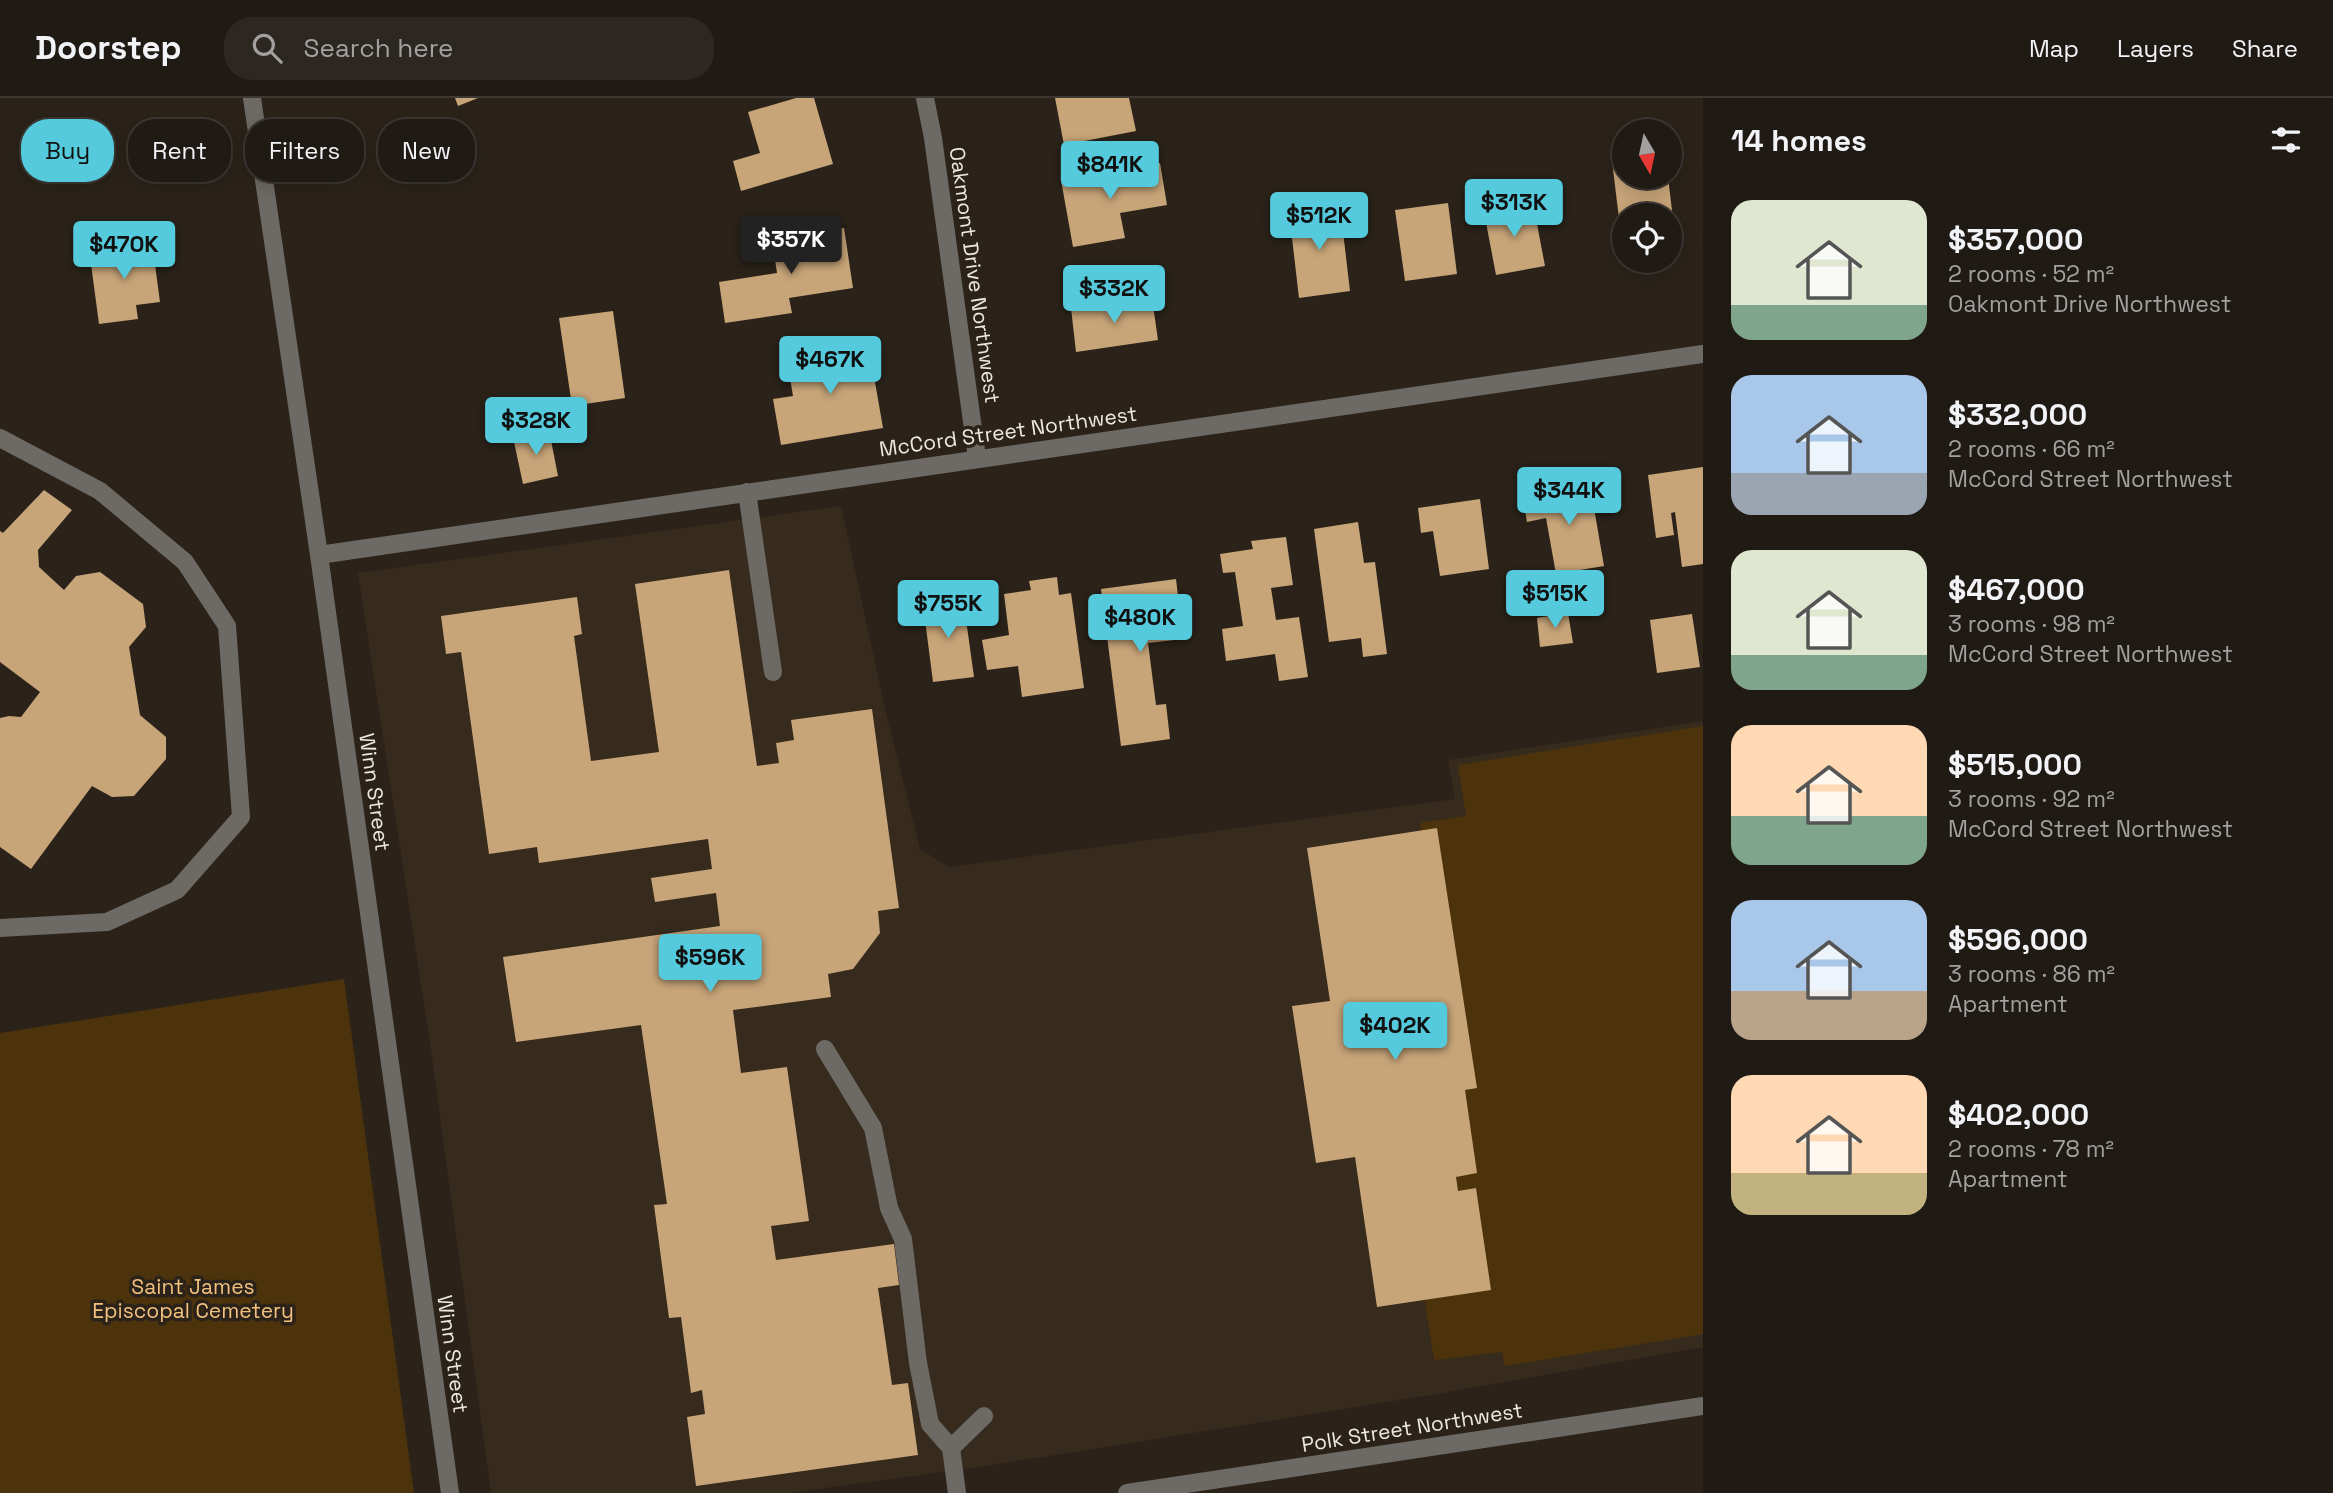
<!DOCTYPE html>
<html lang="en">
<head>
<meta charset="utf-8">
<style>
  body { margin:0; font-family:"Space Grotesk",sans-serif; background:#2d2722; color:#f1f3f6; height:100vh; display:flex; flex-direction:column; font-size:26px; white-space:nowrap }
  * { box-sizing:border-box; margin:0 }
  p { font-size:23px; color:#a2a1a0 }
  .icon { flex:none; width:38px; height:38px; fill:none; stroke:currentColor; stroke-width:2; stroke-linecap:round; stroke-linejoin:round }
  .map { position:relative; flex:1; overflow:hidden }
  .panel { display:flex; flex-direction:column; background:#201a14; width:630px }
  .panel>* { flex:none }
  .top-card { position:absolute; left:21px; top:21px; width:665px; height:63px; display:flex; gap:14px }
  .needle { width:46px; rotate:171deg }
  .buttons { position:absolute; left:1612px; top:21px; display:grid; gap:14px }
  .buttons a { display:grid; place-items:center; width:70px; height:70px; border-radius:50%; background:#201a14; box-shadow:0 4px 18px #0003,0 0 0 2px #3d3834; font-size:35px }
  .price { position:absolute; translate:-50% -60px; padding:0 16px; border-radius:7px; background:#54cadc; color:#111; font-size:23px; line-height:46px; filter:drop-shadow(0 2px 4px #0008) }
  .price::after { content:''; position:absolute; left:50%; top:42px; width:21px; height:16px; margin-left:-10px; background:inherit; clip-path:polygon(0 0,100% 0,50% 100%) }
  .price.on { background:#222; color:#fff }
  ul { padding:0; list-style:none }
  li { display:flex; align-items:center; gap:21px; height:175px; padding:0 28px }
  li span { display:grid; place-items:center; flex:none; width:196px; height:140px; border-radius:21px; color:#555 }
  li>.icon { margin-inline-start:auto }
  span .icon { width:84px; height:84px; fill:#fffc; stroke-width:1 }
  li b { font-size:30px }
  h2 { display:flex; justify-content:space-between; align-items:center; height:84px; padding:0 28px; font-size:30px }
  .pill { padding:0 24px; border-radius:28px; background:#201a14; box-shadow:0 4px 18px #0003,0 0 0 2px #3d3834; font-size:24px; line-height:63px }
  .pill.on { background:#54cadc; color:#111 }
  header { display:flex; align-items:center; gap:42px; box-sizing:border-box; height:98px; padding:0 35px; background:#201a14; border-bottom:2px solid #3d3834 }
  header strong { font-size:33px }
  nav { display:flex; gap:38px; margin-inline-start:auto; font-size:24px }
  .search { width:490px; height:63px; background:#2d2722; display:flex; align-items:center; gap:18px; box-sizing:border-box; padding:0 24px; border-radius:28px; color:#a2a1a0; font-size:26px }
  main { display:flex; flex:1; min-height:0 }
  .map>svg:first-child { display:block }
  .built { fill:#362b1d }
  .green { fill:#4c330b }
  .building { fill:#c8a579 }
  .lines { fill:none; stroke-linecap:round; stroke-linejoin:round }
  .minor { stroke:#6d6964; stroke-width:18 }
  .labels { text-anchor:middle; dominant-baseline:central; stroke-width:7; stroke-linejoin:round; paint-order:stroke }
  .street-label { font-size:21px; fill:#ede8e1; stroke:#2b231a }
  .park-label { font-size:21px; fill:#f3c17e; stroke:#2b231a }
</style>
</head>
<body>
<header>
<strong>Doorstep</strong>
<div class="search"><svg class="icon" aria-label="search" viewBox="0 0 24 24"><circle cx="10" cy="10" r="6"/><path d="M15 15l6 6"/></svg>Search here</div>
<nav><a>Map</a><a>Layers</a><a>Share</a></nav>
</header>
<main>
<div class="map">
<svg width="1703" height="1395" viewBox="0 0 1703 1395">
  <rect width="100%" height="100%" fill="#2b231a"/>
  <path class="built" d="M841,408L886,615L920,751L949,769L1455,701L1448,662L1703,623V1249L1431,1297L993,1367L789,1395H491L431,952L358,475Z"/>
  <path class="green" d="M1703,628V1236L1505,1268L1502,1254L1434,1262L1354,747L1422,737L1420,725L1466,718L1458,667Z
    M344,881L414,1395H0V935Z"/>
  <path class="building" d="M455,0H478L458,8Z
    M796,0H814L833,66L741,93L733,63L760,55L748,14Z
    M1055,0H1129L1136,33L1064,47Z
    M1624,62V79H1668L1676,146L1670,147V117H1624L1622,145L1612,63Z
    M1160,65L1167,107L1120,115L1125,140L1073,149L1061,82Z
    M1448,105L1457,176L1405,183L1395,112Z
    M1533,105L1545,168L1496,177L1484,114Z
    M1340,108L1350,193L1299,200L1289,114Z
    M844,130L853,190L789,200L792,215L725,225L719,184L777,175L772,141Z
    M152,144L160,204L136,207L138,221L99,226L89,151Z
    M1152,200L1158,242L1076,254L1071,210Z
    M613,213L625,300L572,308L559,220Z
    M855,240L859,263L871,261L883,330L781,347L773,301L793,298L789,274L810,270L807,248Z
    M549,332L558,378L523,386L513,339Z
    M1703,369V466L1682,469L1675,414L1671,415L1674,437L1656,440L1648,377Z
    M1590,387L1604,468L1556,476L1546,420L1527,424L1523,399Z
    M44,392L72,412L38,452L39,469L64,492L76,478L100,474L143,506L146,529L129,549L140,617L166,639V661L134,698L112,699L92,688L31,771L0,749V620L9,618L21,619L40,594L0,564V433L3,435Z
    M1480,401L1489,471L1440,478L1433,433L1421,435L1418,410Z
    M1358,424L1364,465L1375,464L1387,556L1363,559L1361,540L1329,544L1314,431Z
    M1286,439L1293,487L1271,490L1276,522L1299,519L1308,579L1279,583L1275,556L1226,563L1222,531L1243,528L1235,474L1223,475L1220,456L1253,451L1251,443Z
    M729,472L757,668L779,665L776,645L794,642L791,622L872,611L899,810L878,813L880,835L853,871L828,876L831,899L733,912L741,975L787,969L809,1123L771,1128L776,1162L894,1146L899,1187L878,1190L892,1287L908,1285L918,1357L696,1388L687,1319L705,1316L702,1292L691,1295L681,1219L669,1220L654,1107L667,1106L641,927L516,944L503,859L720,828L716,795L655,804L651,780L712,771L708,741L539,765L537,749L489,756L461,554L446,556L441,518L577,499L582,536L574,538L591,663L659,654L635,486Z
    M1057,479L1059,497L1071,495L1084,590L1022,599L1018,568L987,572L982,542L1009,537L1004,496L1031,492L1029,483Z
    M1176,481L1183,541L1148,545L1156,607L1166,606L1170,641L1121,648L1101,491Z
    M963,500L974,579L933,584L923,506Z
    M1568,515L1573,545L1540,549L1537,520Z
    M1692,516L1700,569L1657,575L1650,522Z
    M1437,730L1477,990L1465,992L1477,1075L1456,1079L1458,1093L1476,1090L1491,1192L1377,1209L1355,1059L1316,1065L1292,908L1330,903L1307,750Z"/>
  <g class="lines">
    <path class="minor" d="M252,0L319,457L450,1395
      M925,0L933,40L977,360
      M0,340L100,393L185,464L227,528L241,719L177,792L107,824L0,830
      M747,394L773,574
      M319,457L1703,256
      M825,951L873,1030L889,1110L903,1141L918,1265L930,1326L951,1350
      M957,1395L951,1350L984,1318
      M1127,1395L1703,1308"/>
  </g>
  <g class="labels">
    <g class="street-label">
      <text transform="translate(975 177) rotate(82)">Oakmont Drive Northwest</text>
      <text transform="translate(1008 333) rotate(-8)">McCord Street Northwest</text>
      <text transform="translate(375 694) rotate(82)">Winn Street</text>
      <text transform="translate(453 1256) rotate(82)">Winn Street</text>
      <text transform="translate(1412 1329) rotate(-9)">Polk Street Northwest</text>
    </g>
    <g class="park-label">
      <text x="193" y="1188">Saint James<tspan x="193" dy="24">Episcopal Cemetery</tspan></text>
    </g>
  </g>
</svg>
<div class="buttons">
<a><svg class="needle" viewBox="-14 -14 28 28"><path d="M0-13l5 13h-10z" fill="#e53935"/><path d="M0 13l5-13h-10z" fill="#a2a1a0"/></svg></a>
<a><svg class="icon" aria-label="locate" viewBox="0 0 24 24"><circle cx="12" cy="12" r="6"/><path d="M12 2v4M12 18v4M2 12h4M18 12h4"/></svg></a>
</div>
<b class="price" style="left:1110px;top:103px">$841K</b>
<b class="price" style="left:1514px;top:141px">$313K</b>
<b class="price" style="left:1319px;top:154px">$512K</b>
<b class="price on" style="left:791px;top:178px">$357K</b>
<b class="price" style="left:124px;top:183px">$470K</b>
<b class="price" style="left:1114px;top:227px">$332K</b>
<b class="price" style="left:830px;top:298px">$467K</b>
<b class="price" style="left:536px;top:359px">$328K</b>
<b class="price" style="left:1569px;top:429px">$344K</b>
<b class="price" style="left:1555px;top:532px">$515K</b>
<b class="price" style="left:948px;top:542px">$755K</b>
<b class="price" style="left:1140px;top:556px">$480K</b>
<b class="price" style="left:710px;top:896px">$596K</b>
<b class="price" style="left:1395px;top:964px">$402K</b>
<div class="top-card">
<a class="pill on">Buy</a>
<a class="pill">Rent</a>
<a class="pill">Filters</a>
<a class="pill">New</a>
</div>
</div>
<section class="panel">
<h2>14 homes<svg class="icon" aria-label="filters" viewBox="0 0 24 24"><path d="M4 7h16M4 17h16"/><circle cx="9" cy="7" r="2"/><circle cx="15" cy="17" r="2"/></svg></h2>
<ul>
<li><span style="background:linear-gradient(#dfe7d0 75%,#7fa58c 0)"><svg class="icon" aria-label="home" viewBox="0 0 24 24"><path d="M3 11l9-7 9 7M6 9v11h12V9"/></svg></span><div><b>$357,000</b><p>2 rooms · 52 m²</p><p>Oakmont Drive Northwest</p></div></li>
<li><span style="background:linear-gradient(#a9c7e8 70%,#9aa5b1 0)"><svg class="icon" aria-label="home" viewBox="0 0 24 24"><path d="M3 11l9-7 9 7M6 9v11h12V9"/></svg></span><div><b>$332,000</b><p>2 rooms · 66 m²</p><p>McCord Street Northwest</p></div></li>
<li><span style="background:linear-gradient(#dfe7d0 75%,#7fa58c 0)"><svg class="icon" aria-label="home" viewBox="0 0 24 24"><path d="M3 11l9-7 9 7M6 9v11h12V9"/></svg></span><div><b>$467,000</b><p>3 rooms · 98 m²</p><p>McCord Street Northwest</p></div></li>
<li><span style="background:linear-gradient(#ffd9b3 65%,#7fa58c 0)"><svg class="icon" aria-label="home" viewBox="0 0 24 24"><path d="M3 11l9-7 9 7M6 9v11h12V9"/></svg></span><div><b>$515,000</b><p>3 rooms · 92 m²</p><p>McCord Street Northwest</p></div></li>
<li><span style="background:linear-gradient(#a9c7e8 65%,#b9a48a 0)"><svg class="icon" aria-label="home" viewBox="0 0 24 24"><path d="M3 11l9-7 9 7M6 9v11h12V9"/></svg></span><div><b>$596,000</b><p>3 rooms · 86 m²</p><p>Apartment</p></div></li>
<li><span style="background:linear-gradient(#ffd9b3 70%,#c2b280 0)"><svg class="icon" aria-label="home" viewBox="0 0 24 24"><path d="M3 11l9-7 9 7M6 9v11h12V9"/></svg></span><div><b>$402,000</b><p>2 rooms · 78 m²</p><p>Apartment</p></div></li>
</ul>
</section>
</main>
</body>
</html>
